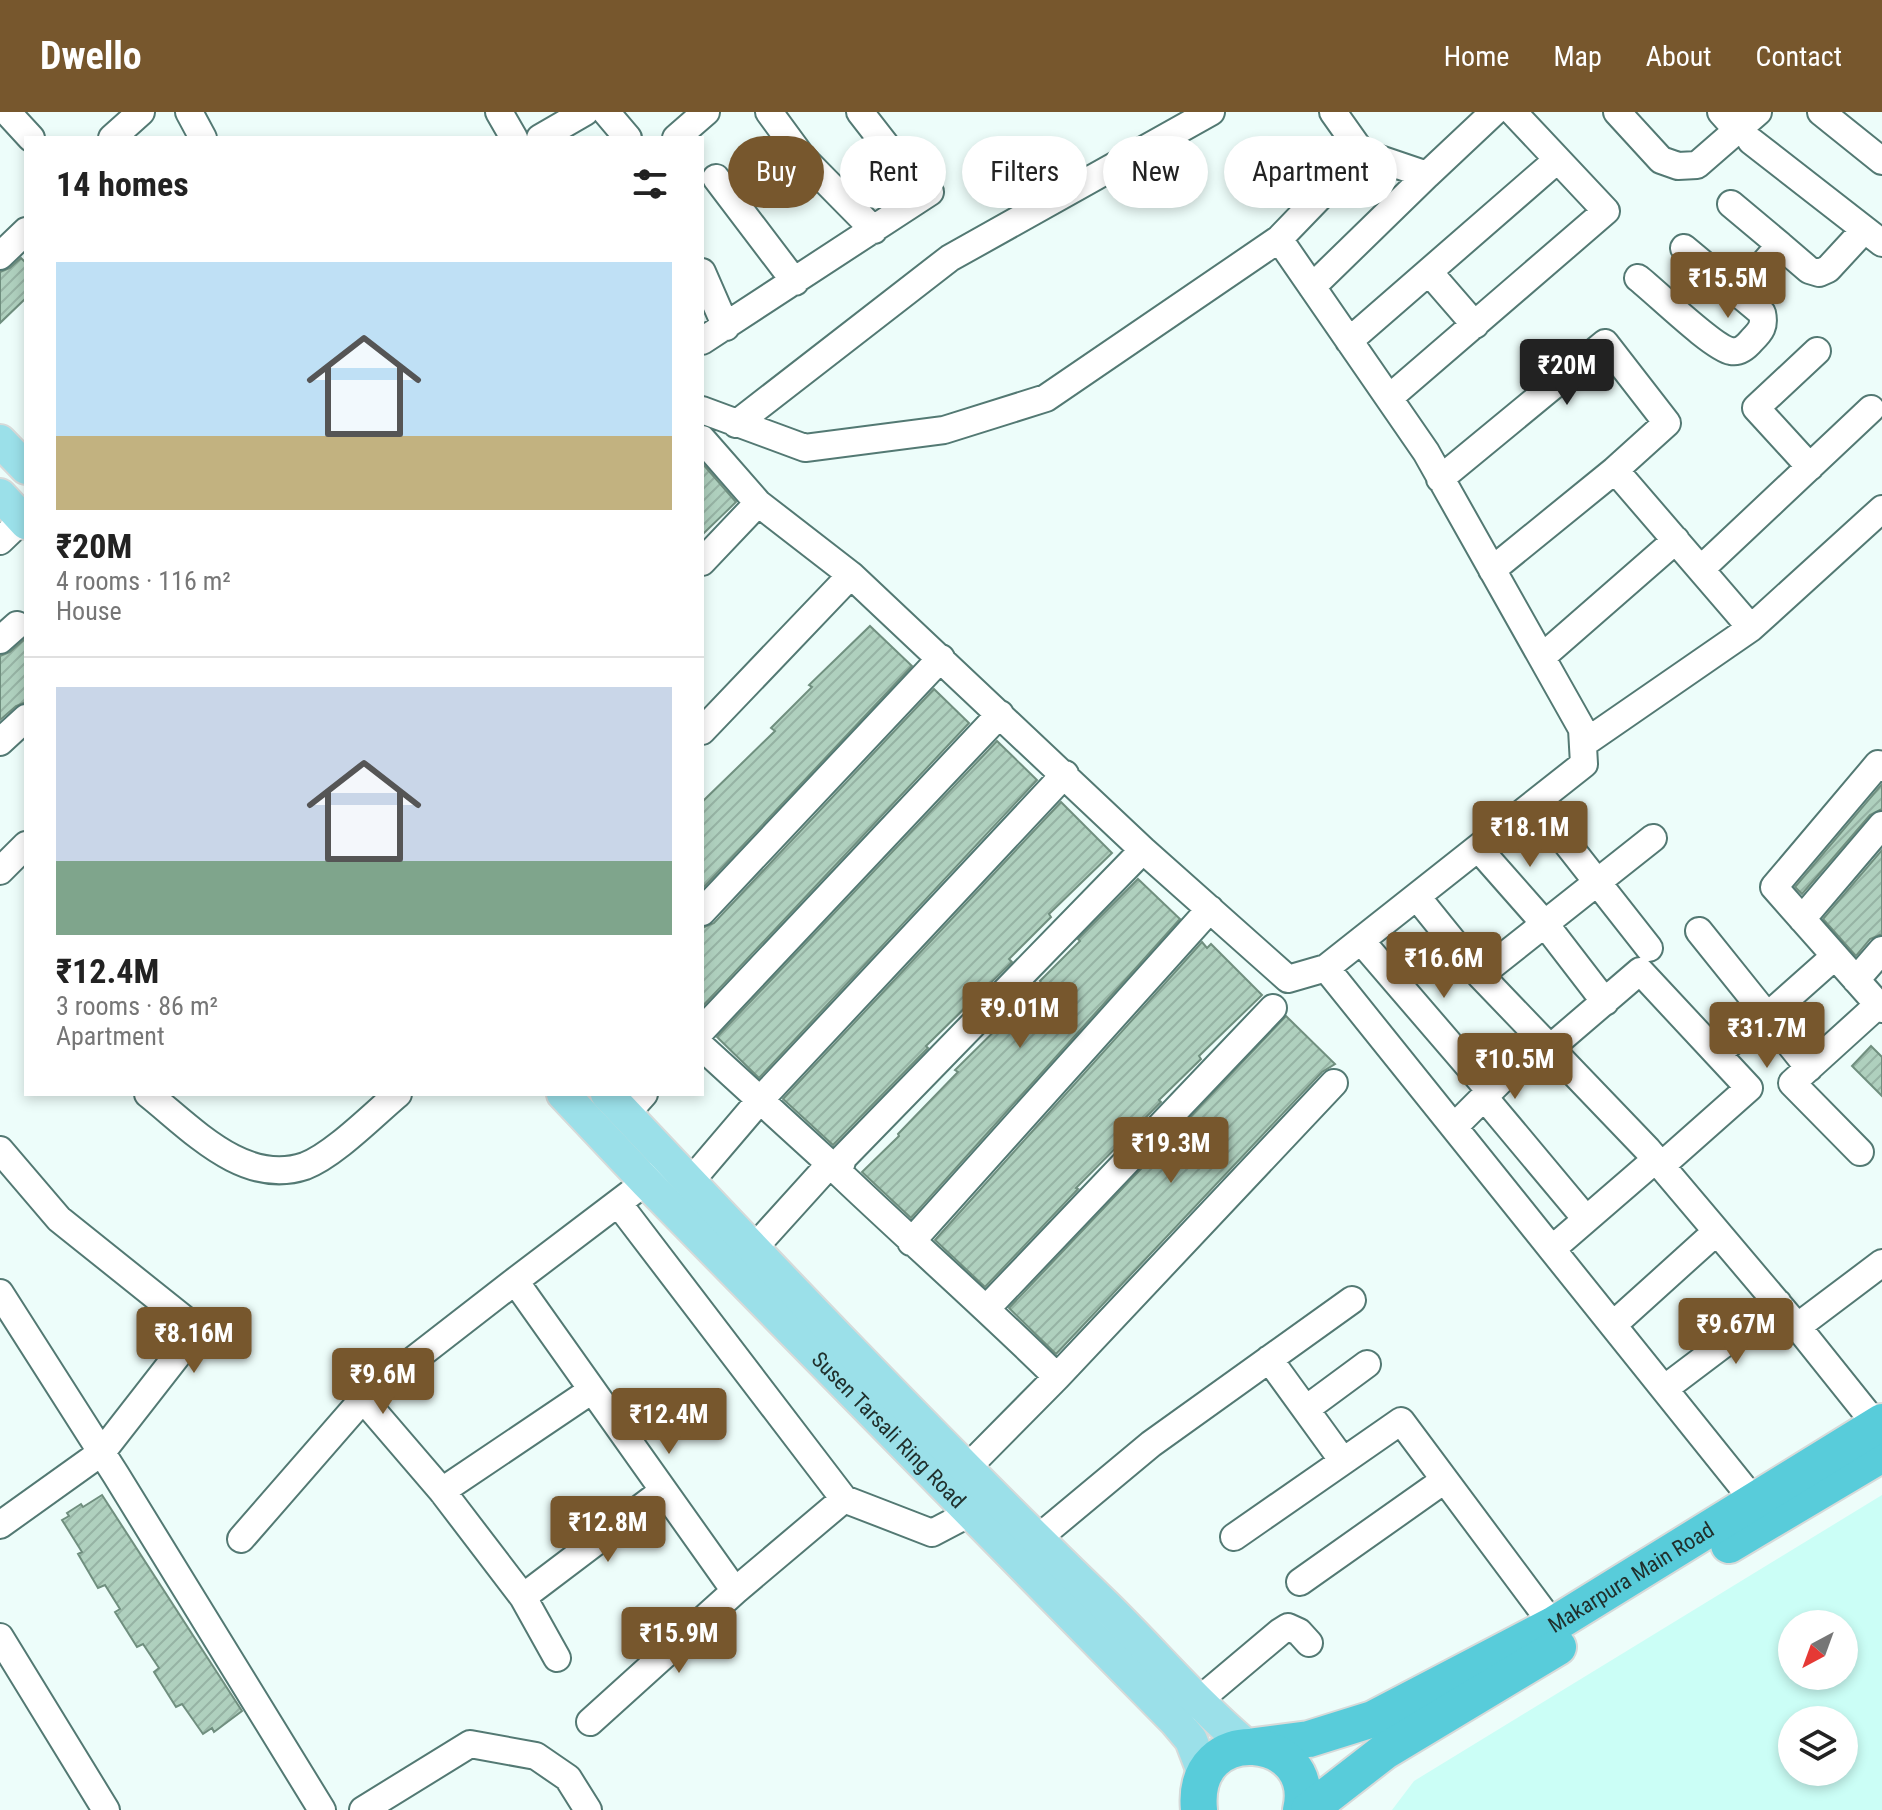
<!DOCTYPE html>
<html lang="en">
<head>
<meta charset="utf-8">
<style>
  body { margin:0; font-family:"Roboto Condensed",sans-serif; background:#f2f2f2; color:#222; height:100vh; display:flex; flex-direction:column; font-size:30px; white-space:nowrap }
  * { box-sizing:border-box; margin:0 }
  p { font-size:26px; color:#767676 }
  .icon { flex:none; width:44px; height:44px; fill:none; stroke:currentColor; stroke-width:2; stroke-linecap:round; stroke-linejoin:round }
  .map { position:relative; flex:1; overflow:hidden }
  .panel { position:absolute; left:24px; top:24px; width:680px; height:960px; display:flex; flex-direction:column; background:#fff; border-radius:0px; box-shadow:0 4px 12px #0003 }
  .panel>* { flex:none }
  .banner { position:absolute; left:728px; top:24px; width:760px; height:72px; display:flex; gap:16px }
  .needle { width:52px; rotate:221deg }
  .buttons { position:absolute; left:1778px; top:1498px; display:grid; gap:16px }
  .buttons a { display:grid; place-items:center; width:80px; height:80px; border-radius:50%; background:#fff; box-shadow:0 4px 12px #0003; font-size:40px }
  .price { position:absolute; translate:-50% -68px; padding:0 18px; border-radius:8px; background:#77572d; color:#fff; font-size:26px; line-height:52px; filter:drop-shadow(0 2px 4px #0008) }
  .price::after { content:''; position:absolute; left:50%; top:48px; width:24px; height:18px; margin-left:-12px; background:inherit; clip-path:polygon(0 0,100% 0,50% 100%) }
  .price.active { background:#222; color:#fff }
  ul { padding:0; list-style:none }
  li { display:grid; align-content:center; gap:16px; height:424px; padding:0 32px }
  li+li { border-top:2px solid #e0e0e0 }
  li span { display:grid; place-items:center; height:248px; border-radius:0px; color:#555 }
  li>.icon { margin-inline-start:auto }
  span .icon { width:144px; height:144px; fill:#fffc; stroke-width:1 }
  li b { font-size:34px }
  h2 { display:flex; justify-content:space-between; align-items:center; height:96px; padding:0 32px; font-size:34px }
  .chip { padding:0 28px; border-radius:36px; background:#fff; box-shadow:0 4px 12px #0003; font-size:28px; line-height:72px }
  .chip.active { background:#77572d; color:#fff }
  header { display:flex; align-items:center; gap:48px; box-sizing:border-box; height:112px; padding:0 40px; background:#77572d; color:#fff }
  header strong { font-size:38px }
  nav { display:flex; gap:44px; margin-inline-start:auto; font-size:28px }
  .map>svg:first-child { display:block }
  .built { fill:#cbfef6; fill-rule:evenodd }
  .building { fill:url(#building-hatch); stroke:#708f7f; stroke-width:2 }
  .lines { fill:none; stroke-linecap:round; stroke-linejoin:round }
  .minor-casing { stroke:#537973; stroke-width:30 }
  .major-casing { stroke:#d7dad9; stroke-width:36 }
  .highway-casing { stroke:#d7dad9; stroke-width:40 }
  .minor { stroke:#fff; stroke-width:26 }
  .major { stroke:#9be0e9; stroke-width:32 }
  .highway { stroke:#58ccda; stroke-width:36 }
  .labels { text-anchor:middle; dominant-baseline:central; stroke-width:6; stroke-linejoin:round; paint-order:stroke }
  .street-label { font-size:22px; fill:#20302d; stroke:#fff }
</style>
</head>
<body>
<header>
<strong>Dwello</strong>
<nav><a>Home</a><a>Map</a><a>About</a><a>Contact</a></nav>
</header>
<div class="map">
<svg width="1882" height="1698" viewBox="0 0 1882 1698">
  <defs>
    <pattern id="building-hatch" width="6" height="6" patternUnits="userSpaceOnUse" patternTransform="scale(2)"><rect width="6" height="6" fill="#afd0be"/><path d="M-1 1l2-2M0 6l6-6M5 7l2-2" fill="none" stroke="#96b3a4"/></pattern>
  </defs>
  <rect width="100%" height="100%" fill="#edfdfa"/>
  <path class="built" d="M1882,1383V1698H1392L1414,1669ZM1792,1512H1844V1564H1792ZM1792,1608H1844V1660H1792Z"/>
  <path class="building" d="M21,146L26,151V186L0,211V160L10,156Z
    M702,351L736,390L702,423Z
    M870,514L912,554L702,777V690L775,619L771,616L812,575L809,573Z
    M26,526V590L16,594L0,608V544L10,540Z
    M934,577L969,611L702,895V816L714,811Z
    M997,629L1037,668L759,966L717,925Z
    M1882,672V697L1870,703L1802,782L1795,775Z
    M1061,690L1112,741L1049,802L1051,805L1009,847L1012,850L926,934L928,936L833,1033L783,987Z
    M1882,738V822L1870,827L1856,844L1823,807Z
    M1138,767L1180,807L911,1106L862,1060L899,1024L898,1022L958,960L955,958L1042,872L1040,869L1080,829L1078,827Z
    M1202,830L1207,836L1211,832L1262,883L1199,944L1201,947L1159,988L1161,990L1076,1076L1078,1077L985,1175L935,1128Z
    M1286,904L1335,952L1322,960L1056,1242L1009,1196Z
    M1871,934L1882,945V984L1852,954Z
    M102,1383L242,1599L214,1620L212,1616L203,1622L182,1592L176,1595L154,1560L159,1556L143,1532L137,1535L115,1500L120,1497L105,1473L98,1476L78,1442L82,1440L62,1408L69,1404L67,1401L81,1392L83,1395Z"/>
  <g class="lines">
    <defs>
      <path id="minor" d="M7,0L31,26
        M189,0L203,26
        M499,0L514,26
        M606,0L628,26
        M769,0L802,45L874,118
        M1333,0L1362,41L1279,127L1426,340L1582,617L1584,652L1326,856L1754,1389
        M1617,0L1661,48L1678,54L1697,53L1758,0
        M1721,0L1738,19
        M1821,0L1882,49
        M112,26L141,0
        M540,26L585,0
        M676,26L706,0
        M1751,29L1882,131
        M1362,41L1427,63L1494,0
        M716,66L795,170
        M1731,92L1780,133
        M0,144L26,119
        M702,160L726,215
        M1429,160L1475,213
        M1638,166C1656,180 1713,236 1731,239C1740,241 1747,234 1752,228C1761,219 1765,214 1762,201L1684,136
        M1312,175L1427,63
        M1739,180L1780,133L1809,158L1819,161L1828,157L1864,118
        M702,229L930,80L888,36L860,0
        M1349,229L1556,49
        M1389,286L1606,99L1513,0
        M702,298L805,336L944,318L1046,286L1279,127
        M736,312L950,146L1211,0
        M702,327L758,391L851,463
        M1810,355L1756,296L1817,239
        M1440,367L1605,231L1667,311L1615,358
        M0,429L23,407
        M702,450L758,391
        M1701,457L1871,297
        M1492,458L1615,358L1751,516L1583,632
        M1751,516L1882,397
        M0,528L17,513
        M1542,545L1676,428
        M702,619L851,463L1143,738L1288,867L1326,856
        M0,630L26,606
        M1882,656L1878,652L1774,775L1882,897
        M1535,691L1649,836
        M1653,726L1480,863L1647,1037L1801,1219L1877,1314
        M1478,736L1545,812L1605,890
        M0,759L26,733
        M1417,785L1480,863
        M702,800L941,546
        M1802,807L1882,713
        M1699,819L1809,956
        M1361,829L1490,979
        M1856,868L1882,838
        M702,918L1000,602
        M702,935L830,1052L754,1136
        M1549,937L1640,859L1749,976L1661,1054
        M1717,941L1772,900L1835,844
        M148,982C191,1016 244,1075 305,1054C334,1043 374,1002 398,982
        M1484,985L1586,1107
        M626,1002L644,982
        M1454,1015L1540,929
        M0,1038L59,1107L189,1211L194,1222L102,1340L0,1413
        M1860,1040L1792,971L1878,893
        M660,1059L515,1169L735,1479L844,1387L932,1421L972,1400
        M690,1070L760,988L1065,662
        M618,1091L844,1387
        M911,1130L1210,797
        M1552,1137L1655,1048
        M0,1181L116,1363L322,1698
        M987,1196L1273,896
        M1613,1213L1716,1120
        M1797,1215L1882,1151
        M1269,1247L1343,1349
        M1057,1265C983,1192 905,1124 830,1052L840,1056L843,1046L1143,738
        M1664,1277L1778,1191
        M363,1287L442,1379L523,1485L557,1546
        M1306,1297L1367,1252
        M967,1356L1057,1265L1334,971
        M442,1379L592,1278
        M1234,1425L1401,1309L1553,1513
        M241,1427L363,1287L515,1169
        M1037,1427L1151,1332L1352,1188
        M1300,1470L1443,1369
        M523,1485L663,1379
        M0,1525L106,1698
        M1185,1600L1280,1520L1288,1515L1299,1520L1309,1531
        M590,1610L735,1479
        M363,1698L470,1632L536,1644L568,1666L588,1698"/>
      <g id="major">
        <path d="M0,329L26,356"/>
        <path d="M0,383L26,411"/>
        <path id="s1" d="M563,982L646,1070L1175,1609L1191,1628L1204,1662"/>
        <path d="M607,982C770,1155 934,1328 1105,1493C1153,1540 1196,1591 1247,1634"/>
      </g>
      <g id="highway">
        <path d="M1729,1433L1882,1342"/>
        <path id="s2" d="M1255,1634L1309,1627L1373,1607L1553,1513L1882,1310"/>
        <path d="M1199,1698C1190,1607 1319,1621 1301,1698"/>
        <path d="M1309,1698L1385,1639L1558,1535"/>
      </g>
    </defs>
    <use href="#minor" class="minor-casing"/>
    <use href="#major" class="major-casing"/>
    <use href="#highway" class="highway-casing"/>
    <use href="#minor" class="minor"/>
    <use href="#major" class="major"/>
    <use href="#highway" class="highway"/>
  </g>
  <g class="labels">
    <g class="street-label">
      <text stroke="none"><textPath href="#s1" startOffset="468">Susen Tarsali Ring Road</textPath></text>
      <text stroke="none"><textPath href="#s2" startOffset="416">Makarpura Main Road</textPath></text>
    </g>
  </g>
</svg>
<div class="buttons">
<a><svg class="needle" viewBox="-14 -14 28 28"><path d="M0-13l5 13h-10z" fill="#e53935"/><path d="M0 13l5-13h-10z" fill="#767676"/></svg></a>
<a><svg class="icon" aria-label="layers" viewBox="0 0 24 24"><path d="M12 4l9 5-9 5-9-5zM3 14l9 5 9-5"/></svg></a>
</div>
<b class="price" style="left:1728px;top:208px">₹15.5M</b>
<b class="price active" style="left:1567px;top:295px">₹20M</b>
<b class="price" style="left:1530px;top:757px">₹18.1M</b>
<b class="price" style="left:1444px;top:888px">₹16.6M</b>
<b class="price" style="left:1020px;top:938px">₹9.01M</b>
<b class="price" style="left:1767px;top:958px">₹31.7M</b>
<b class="price" style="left:1515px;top:989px">₹10.5M</b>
<b class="price" style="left:1171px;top:1073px">₹19.3M</b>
<b class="price" style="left:1736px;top:1254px">₹9.67M</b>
<b class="price" style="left:194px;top:1263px">₹8.16M</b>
<b class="price" style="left:383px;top:1304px">₹9.6M</b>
<b class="price" style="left:669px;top:1344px">₹12.4M</b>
<b class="price" style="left:608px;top:1452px">₹12.8M</b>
<b class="price" style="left:679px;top:1563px">₹15.9M</b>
<div class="banner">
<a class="chip active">Buy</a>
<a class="chip">Rent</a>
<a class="chip">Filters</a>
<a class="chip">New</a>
<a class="chip">Apartment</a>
</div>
<section class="panel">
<h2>14 homes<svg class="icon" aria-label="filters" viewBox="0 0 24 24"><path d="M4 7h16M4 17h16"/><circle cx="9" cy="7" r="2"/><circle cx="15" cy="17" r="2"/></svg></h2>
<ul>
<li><span style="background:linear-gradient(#bfe0f5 70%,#c2b280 0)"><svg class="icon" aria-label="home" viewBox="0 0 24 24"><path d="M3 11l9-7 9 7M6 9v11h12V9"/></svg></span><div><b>₹20M</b><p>4 rooms · 116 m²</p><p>House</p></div></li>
<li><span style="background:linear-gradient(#c9d6e8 70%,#7fa58c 0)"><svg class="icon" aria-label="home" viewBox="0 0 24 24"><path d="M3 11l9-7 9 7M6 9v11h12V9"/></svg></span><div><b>₹12.4M</b><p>3 rooms · 86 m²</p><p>Apartment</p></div></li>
</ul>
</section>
</div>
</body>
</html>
